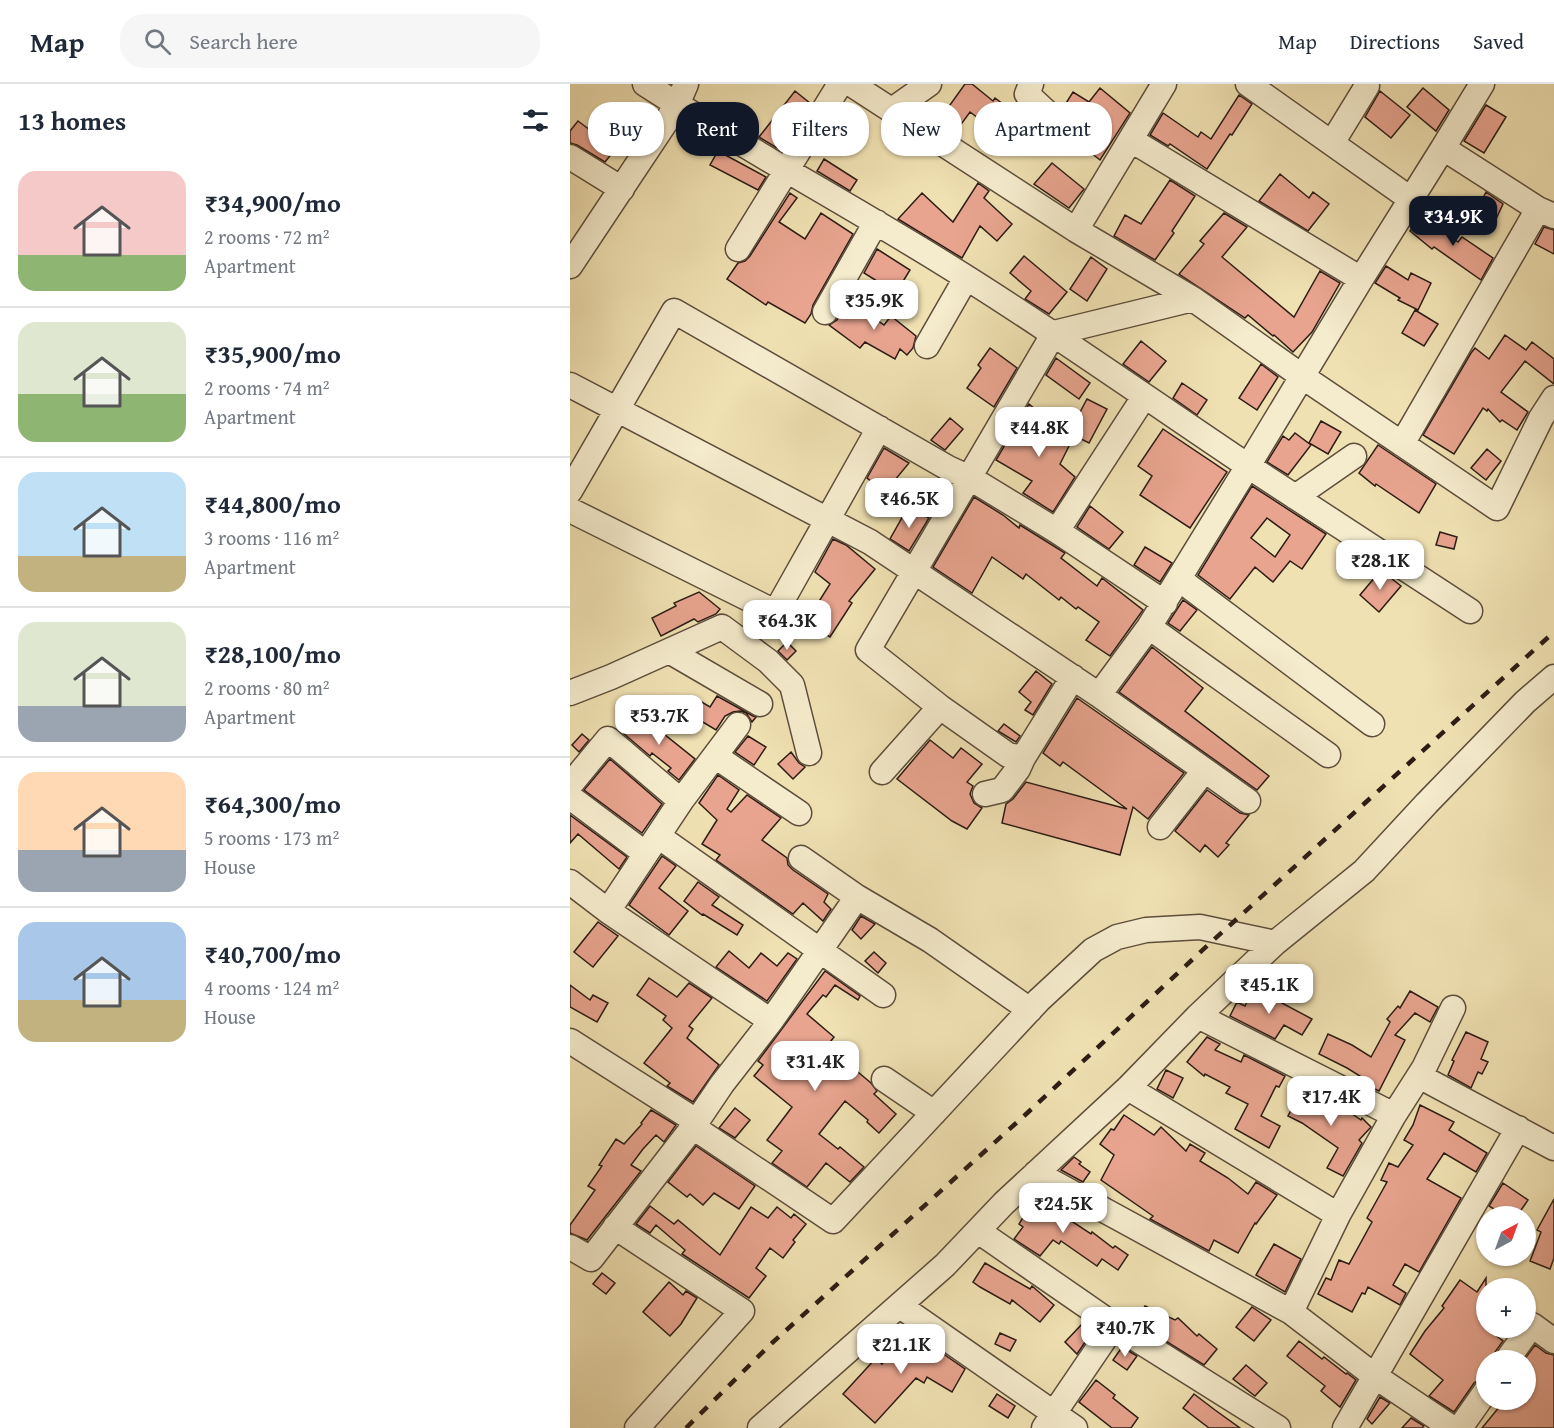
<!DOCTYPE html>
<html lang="en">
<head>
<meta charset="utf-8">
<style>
  body { margin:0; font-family:"Gentium Book Plus",serif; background:#f6f6f7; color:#1f2937; height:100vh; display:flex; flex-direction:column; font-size:22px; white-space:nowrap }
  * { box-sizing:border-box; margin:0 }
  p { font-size:20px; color:#747a83 }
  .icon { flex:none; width:33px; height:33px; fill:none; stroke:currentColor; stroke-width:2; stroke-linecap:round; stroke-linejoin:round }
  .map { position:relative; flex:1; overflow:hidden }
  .details { display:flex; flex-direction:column; background:#fff; width:570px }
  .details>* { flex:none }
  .banner { position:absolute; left:18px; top:18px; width:570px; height:54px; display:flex; gap:12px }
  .needle { width:39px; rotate:41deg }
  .controls { position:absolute; left:906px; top:1122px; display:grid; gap:12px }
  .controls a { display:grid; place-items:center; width:60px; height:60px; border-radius:50%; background:#fff; box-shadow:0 2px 4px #0004; font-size:30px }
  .price { position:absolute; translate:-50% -51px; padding:0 14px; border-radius:12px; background:#fff; color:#222; font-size:20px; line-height:39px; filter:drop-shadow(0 2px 3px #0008) }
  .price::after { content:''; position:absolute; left:50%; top:36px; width:18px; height:14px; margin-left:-9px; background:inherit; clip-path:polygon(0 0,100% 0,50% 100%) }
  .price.on { background:#111827; color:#fff }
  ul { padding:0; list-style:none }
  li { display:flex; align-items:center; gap:18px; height:150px; padding:0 18px }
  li+li { border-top:2px solid #e0e1e3 }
  li span { display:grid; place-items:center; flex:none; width:168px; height:120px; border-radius:18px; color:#555 }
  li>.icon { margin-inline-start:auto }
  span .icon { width:72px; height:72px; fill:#fffc; stroke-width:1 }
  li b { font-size:26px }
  h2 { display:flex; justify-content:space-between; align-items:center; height:72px; padding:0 18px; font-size:26px }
  .tag { padding:0 21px; border-radius:24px; background:#fff; box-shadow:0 2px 4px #0004; font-size:21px; line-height:54px }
  .tag.on { background:#111827; color:#fff }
  header { display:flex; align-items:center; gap:36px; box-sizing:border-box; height:84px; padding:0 30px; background:#fff; border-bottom:2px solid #e0e1e3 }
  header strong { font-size:28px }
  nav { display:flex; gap:33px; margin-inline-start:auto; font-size:21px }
  .search { width:420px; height:54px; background:#f6f6f7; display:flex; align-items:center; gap:15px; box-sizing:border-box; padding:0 21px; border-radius:24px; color:#747a83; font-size:22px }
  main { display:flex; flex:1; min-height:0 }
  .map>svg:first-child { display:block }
  .building { fill:#e8a48f; stroke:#2c1c15; stroke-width:1.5; fill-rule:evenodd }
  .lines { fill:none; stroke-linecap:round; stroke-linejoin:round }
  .minor-casing { stroke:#5d4d3c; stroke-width:27 }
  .minor { stroke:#f5eccd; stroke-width:24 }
  .rail { stroke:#2c1c15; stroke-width:4.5; stroke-dasharray:10 10; stroke-linecap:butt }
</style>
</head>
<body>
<header>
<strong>Map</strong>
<div class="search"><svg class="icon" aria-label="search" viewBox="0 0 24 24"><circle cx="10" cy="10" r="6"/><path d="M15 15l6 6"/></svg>Search here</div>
<nav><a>Map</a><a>Directions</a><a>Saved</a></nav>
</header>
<main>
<section class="details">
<h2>13 homes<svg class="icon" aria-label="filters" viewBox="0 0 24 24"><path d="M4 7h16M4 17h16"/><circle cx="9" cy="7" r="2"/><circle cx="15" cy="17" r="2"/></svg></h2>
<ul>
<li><span style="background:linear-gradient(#f6c9c9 70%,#8fb573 0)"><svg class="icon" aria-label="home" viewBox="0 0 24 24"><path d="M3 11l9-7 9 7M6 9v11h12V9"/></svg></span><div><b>₹34,900/mo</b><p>2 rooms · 72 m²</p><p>Apartment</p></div></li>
<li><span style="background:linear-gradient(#dfe7d0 60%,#8fb573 0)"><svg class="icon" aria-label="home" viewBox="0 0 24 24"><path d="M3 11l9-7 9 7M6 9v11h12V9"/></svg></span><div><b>₹35,900/mo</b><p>2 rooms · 74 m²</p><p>Apartment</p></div></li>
<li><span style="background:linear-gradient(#bfe0f5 70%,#c2b280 0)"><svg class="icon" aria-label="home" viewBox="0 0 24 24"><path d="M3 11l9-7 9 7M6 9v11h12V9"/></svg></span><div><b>₹44,800/mo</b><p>3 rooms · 116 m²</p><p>Apartment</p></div></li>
<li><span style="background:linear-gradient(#dfe7d0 70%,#9aa5b1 0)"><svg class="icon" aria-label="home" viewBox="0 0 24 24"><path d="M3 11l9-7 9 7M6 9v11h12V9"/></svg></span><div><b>₹28,100/mo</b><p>2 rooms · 80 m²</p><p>Apartment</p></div></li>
<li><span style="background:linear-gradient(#ffd9b3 65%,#9aa5b1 0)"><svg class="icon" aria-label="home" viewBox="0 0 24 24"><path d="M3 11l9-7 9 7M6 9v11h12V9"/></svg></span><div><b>₹64,300/mo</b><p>5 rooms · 173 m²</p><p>House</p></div></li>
<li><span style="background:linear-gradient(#a9c7e8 65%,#c2b280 0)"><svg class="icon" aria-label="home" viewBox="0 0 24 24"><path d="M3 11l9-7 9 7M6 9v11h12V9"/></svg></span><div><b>₹40,700/mo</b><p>4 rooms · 124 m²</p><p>House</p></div></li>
</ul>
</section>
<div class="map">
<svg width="984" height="1344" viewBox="0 0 984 1344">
  <rect width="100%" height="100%" fill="#f0e1b2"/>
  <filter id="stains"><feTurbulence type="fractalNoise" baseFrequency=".00333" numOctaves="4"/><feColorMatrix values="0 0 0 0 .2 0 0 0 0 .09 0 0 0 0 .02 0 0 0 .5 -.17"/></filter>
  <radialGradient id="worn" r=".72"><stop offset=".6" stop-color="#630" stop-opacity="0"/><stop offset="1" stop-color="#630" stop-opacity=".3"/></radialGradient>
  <path class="building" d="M395,0H402L423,17L425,14L449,32L442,41L432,35L424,46L400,28L384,50L367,39Z
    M530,4L560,29L530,76L498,51L502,46V35L493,24L503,8L519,18Z
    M853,4L879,26L866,47L837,23Z
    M225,7L241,20L212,67L189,53Z
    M810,7L840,31L821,54L795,33Z
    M669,11L682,20L662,51L660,50L637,85L600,60L598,62L580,51L593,29L628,53L631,48L641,55Z
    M916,21L936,33L914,69L894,57Z
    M8,37L24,49L34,37L55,53L35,78L7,61L0,59V47Z
    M148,67L196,93L188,106L140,81Z
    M254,75L287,96L280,107L247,87Z
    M482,79L514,105L499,124L464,100Z
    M710,90L739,114L743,108L759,120L738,147L689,117Z
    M600,96L625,112L602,147L604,149L585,176L544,152L555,131L571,140Z
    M408,99L419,107L414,114L442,140L427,157L410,142L392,174L328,135L352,109L383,138Z
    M916,108L933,120L926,135L907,126Z
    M220,109L227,114L209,138L235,155L251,129L283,150L243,221L241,230L235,239L198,218L196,221L157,195L168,179L175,177L180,172Z
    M654,129L677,143L652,173L724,233L750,187L770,199L742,248L723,268L704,251L703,252L678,231L675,234L609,190L634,160L630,157Z
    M854,130L888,158L892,153L923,174L911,196L864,163L862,165L840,147Z
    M974,143L984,146V170L965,160Z
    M307,165L340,186L326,209L294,189Z
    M454,172L497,208L479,230L455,215L461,207L440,189Z
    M521,173L537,185L517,217L500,205Z
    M816,182L838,196L841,189L861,199L848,226L828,216L830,214L805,199Z
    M278,215L314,241L321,232L346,252L343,264L337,271L330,265L325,275L295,258L290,264L259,241L267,236Z
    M845,226L868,240L854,262L832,249Z
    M935,251L956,266L962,258L984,275V300L955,277L931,308L958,328L947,346L932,336L930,338L918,325L917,327L913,324L884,370L853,351L901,269L905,264L919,275Z
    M571,257L596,277L579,298L553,280Z
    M420,264L447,284L424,323L397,304L411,284L408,281Z
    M486,274L520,299L509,315L476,291Z
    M691,280L708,293L687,326L669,314Z
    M612,299L637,316L627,331L603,314Z
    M517,315L537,325L519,359L499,349Z
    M459,320L502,356L490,380L505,393L483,428L453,409L462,397L426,376Z
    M380,334L393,345L375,366L361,356Z
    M751,337L771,348L758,370L739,359Z
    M593,345L657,388L620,444L570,411L582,392L568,382Z
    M725,349L741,361L718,391L697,378L713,352L719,356Z
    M808,361L866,400L849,429L806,400L805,402L789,389Z
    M314,364L339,379L315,408L297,394Z
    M917,365L931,377L916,396L901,384Z
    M682,402L756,450L732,485L720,477L703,498L685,483L660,515L628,491ZM697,434L720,451L705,473L681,454Z
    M404,413L433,431L449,444L450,441L495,469L491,474L527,502L532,494L573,526L540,572L516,556L529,538L508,523L506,525L491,513L489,516L456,490L453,495L422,473L402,509L363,483Z
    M520,422L553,448L539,465L507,443Z
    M338,423L359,434L339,467L320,455Z
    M870,448L887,453L884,465L866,461Z
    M263,455L276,461L305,485L279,517L282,519L260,553L236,538L260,500L245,488Z
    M575,463L602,479L590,498L564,481Z
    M811,486L831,502L809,528L790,511Z
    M129,508L150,525L146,530L128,538L124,535L91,552L82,534L106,522L104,519Z
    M613,516L627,526L610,547L598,539Z
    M217,558L226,567L217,576L208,567Z
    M582,563L633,604L615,627L699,692L687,706L549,608Z
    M466,587L482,600L463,631L455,626L461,618L449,608Z
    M147,612L183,632L186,633L182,638L176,629L170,627L163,628L155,632L146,646L116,628L125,614L140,623Z
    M507,614L614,689L578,735L563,723L550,771L432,739L436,720L443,715L456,698L557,725L493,678L490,682L473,669Z
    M69,630L125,675L109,696L98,687L101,684L82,669L80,672L53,649Z
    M434,640L450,652L446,658L428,647Z
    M12,650L19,656L9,668L2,661Z
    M178,652L196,663L184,681L165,668Z
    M360,656L383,674L391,664L412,680L397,698L403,702L400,710L404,719L412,724L397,745L382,737L327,695Z
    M221,668L229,679L235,683L223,695L208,680Z
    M40,675L92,720L72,749L14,706Z
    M148,691L169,706L157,725L161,728L177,711L211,734L192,756L217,774L218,781L223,786L258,810L254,818L261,825L253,837L233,819L223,830L146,776L150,771L132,760L147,736L129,719Z
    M637,706L670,729L679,731L656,759L659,761L648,773L635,761L630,768L605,747Z
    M0,731L57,773L49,785L8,750L0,759Z
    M92,772L106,782L89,804L118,827L99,851L59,821Z
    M128,798L149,813L142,821L173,841L167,851L133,830L132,831L114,817Z
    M291,832L305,840L291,855L282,846Z
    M28,838L48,852L23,883L4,868Z
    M159,867L179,884L191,869L207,882L218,869L227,875L197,917L146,883Z
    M304,868L316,879L308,889L295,877Z
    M255,887L290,912L288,916L265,901L256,913L253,911L237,930L264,953L257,962L301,999L307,1007L304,1010L326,1030L309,1049L297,1038L298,1036L275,1017L249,1050L268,1065L270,1063L294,1083L280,1098L256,1079L237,1103L202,1079L212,1067L197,1056L222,1023L184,992L193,981L188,977Z
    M79,894L107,913L119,899L142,914L119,942L123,945L117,954L149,981L123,1018L97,1002L100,999L74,979L102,944L93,936L96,932L67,911Z
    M0,901L20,916L23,911L38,919L27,938L0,923Z
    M684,904L742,935L732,951L714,941L705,955L660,932L667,918L675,922Z
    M840,907L868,923L860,938L845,929L825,951L835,956L809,1007L788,997L790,992L777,984L749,970L758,950L782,961L801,973L820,938L817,935L828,922L830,924Z
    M896,948L918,958L911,975L918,978L912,990L908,988L901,1004L878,991L884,977L882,976Z
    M637,953L650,960L645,966L671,978L674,971L715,992L709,1003L706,1002L691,1032L710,1042L699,1064L665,1045L678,1020L656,1009L660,1003L635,990L634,992L617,978Z
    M596,986L613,994L603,1014L587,1005Z
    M733,1004L760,1019L762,1016L791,1036L792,1034L801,1043L789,1056L792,1059L773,1092L757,1084L768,1064L732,1039L718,1032Z
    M850,1021L884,1038L879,1046L917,1069L906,1088L874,1069L857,1095L891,1114L849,1188L835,1180L823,1201L836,1209L830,1221L798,1203L795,1210L792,1209L782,1228L748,1210L756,1194L761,1196L769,1176L779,1180L802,1138L797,1134L817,1098L811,1096L819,1079L828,1083L843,1061L834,1056L843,1041Z
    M165,1024L180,1036L165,1054L149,1044Z
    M81,1026L106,1041L94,1058L86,1051L73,1065L61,1081L71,1087L17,1156L0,1149V1141L25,1106L18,1102L32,1082L29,1081L46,1055L54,1060L72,1040L71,1039Z
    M554,1031L584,1051L591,1043L616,1067L620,1060L635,1069L630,1077L658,1094L678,1110L686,1098L707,1111L686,1140L685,1139L668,1169L644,1156L639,1167L580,1135L583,1132L531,1096L544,1071L530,1060L541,1045L544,1046Z
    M126,1062L185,1102L169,1125L144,1109L133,1121L120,1110L117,1113L98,1098Z
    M504,1073L511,1078L509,1080L520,1088L513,1098L491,1086Z
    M933,1099L958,1116L947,1132H935L919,1122Z
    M469,1107L485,1116L480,1123L521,1150L522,1148L543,1164L545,1162L558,1171L548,1186L532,1175L527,1182L491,1157L489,1160L483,1156L470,1172L444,1155L453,1143L449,1140Z
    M984,1115V1174L980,1185L960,1177L971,1148L967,1146Z
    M80,1122L104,1140L108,1136L150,1171L181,1123L198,1134L207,1123L221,1134L224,1130L236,1140L223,1156L225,1158L213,1174L200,1164L186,1184L196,1192L179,1214L112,1170L115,1166L86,1141L80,1149L66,1140Z
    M704,1160L731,1175L715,1208L686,1191Z
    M415,1179L460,1205L462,1202L484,1221L470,1238L442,1216L440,1220L410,1203L403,1198Z
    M32,1189L45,1199L36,1210L23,1200Z
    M916,1194V1244L933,1257L925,1268L923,1276H916V1291L904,1299L884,1328L859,1312L873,1296L840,1270L855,1247L874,1224L872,1222L890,1196L907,1208Z
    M99,1198L113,1211L116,1207L127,1214L111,1240L100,1252L73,1228Z
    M575,1222L605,1236L608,1234L627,1252L629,1250L647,1265L634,1281L594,1256L590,1252L596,1246L569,1233Z
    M682,1223L701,1236L684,1257L666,1243Z
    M514,1238L524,1245L507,1270L495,1258Z
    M339,1246L395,1285L382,1308L357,1293L354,1299L346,1294L305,1339L273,1310L306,1274L312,1280Z
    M430,1249L446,1256L440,1267L425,1260Z
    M729,1257L752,1275L754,1273L776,1290L777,1289L786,1296L770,1323L751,1307L755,1302L717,1272Z
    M965,1261L976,1269L984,1271V1344H912L935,1316H956L954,1276Z
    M552,1263L567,1272L557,1286L543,1276Z
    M676,1281L697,1299L685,1312L663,1295Z
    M526,1296L545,1311L543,1314L568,1334L561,1344H542L509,1318Z
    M427,1310L445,1322L438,1334L419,1322Z
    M624,1310L645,1326L670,1344H639L613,1324Z
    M810,1313L820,1319L802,1340L797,1335Z
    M841,1334L854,1342L852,1344H832Z"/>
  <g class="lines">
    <defs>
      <path id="minor" d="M281,0L506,146L623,215L733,293L927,424L971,334L984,314
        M461,0L457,10L488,39
        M678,0L842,116
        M322,26L359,0
        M561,56L791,195
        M762,59L797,2
        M873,64L912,0
        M0,73L52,105
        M506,146L594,0
        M168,165L270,0
        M0,182L107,21L116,0
        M255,228L306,138
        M357,262L396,194
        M0,301L300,458L529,611L579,543L678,382C572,311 468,237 360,171C265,113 168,60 75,0
        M832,360L968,125
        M0,407L104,227L378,384L400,394L487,447L595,519
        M725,413L784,372
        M0,426L199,525L209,522L309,344
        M487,447L574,313
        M609,495L802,640
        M900,527L678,382L791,195L873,64L968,125L984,132
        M579,543L758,671
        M99,567L190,620
        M0,609L41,593L152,543L198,577L222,601L239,669
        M529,611L678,717
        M145,672L229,729
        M453,674L438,671L370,623L298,566L484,249L623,215
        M312,688L370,623
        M0,701L38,655L111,717
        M415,710L432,706L448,685L453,674L503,593
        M0,713L76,770
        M590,743L634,687
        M88,752L313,911
        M231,774L287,813L360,856L460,926
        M0,798L38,827L201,937L152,1000L123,1043L21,1175L0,1163
        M38,827L111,717L168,641
        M628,932L824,1031L768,1131L721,1228L806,1293L882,1344
        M201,937L287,813
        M0,957L126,1037
        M849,992L984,1064
        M314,995L364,1029
        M558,1004L768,1131
        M824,1031L854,984L883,924
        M123,1043L263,1137L469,916L523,866L547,853L576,846L630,843L705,859
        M466,1089L721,1228
        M45,1143L172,1227L67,1344
        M408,1147L544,1241L708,1344
        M330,1222L505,1344
        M937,1276L962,1241L984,1257
        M190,1344L375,1181L434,1119L558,1004L628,932L705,859L794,787L857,719L955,618L984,593
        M474,1344L544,1241
        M775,1344L948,1044
        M890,1344L916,1307"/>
    </defs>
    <use href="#minor" class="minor-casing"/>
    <use href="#minor" class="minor"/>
    <path class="rail" d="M116,1344L202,1259L454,1032L638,861L984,548"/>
  </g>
  <rect width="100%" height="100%" filter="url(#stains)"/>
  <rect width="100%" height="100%" fill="url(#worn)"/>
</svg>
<div class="controls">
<a><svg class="needle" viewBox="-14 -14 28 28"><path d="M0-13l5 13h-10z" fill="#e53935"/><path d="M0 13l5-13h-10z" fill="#747a83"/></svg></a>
<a>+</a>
<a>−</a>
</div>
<b class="price on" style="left:883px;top:163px">₹34.9K</b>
<b class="price" style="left:304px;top:247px">₹35.9K</b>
<b class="price" style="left:469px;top:374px">₹44.8K</b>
<b class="price" style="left:339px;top:445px">₹46.5K</b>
<b class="price" style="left:810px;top:507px">₹28.1K</b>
<b class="price" style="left:217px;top:567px">₹64.3K</b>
<b class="price" style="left:89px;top:662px">₹53.7K</b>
<b class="price" style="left:699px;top:931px">₹45.1K</b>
<b class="price" style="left:245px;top:1008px">₹31.4K</b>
<b class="price" style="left:761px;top:1043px">₹17.4K</b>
<b class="price" style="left:493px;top:1150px">₹24.5K</b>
<b class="price" style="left:555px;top:1274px">₹40.7K</b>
<b class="price" style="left:331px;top:1291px">₹21.1K</b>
<div class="banner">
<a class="tag">Buy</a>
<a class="tag on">Rent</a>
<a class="tag">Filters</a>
<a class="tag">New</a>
<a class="tag">Apartment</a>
</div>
</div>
</main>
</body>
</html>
